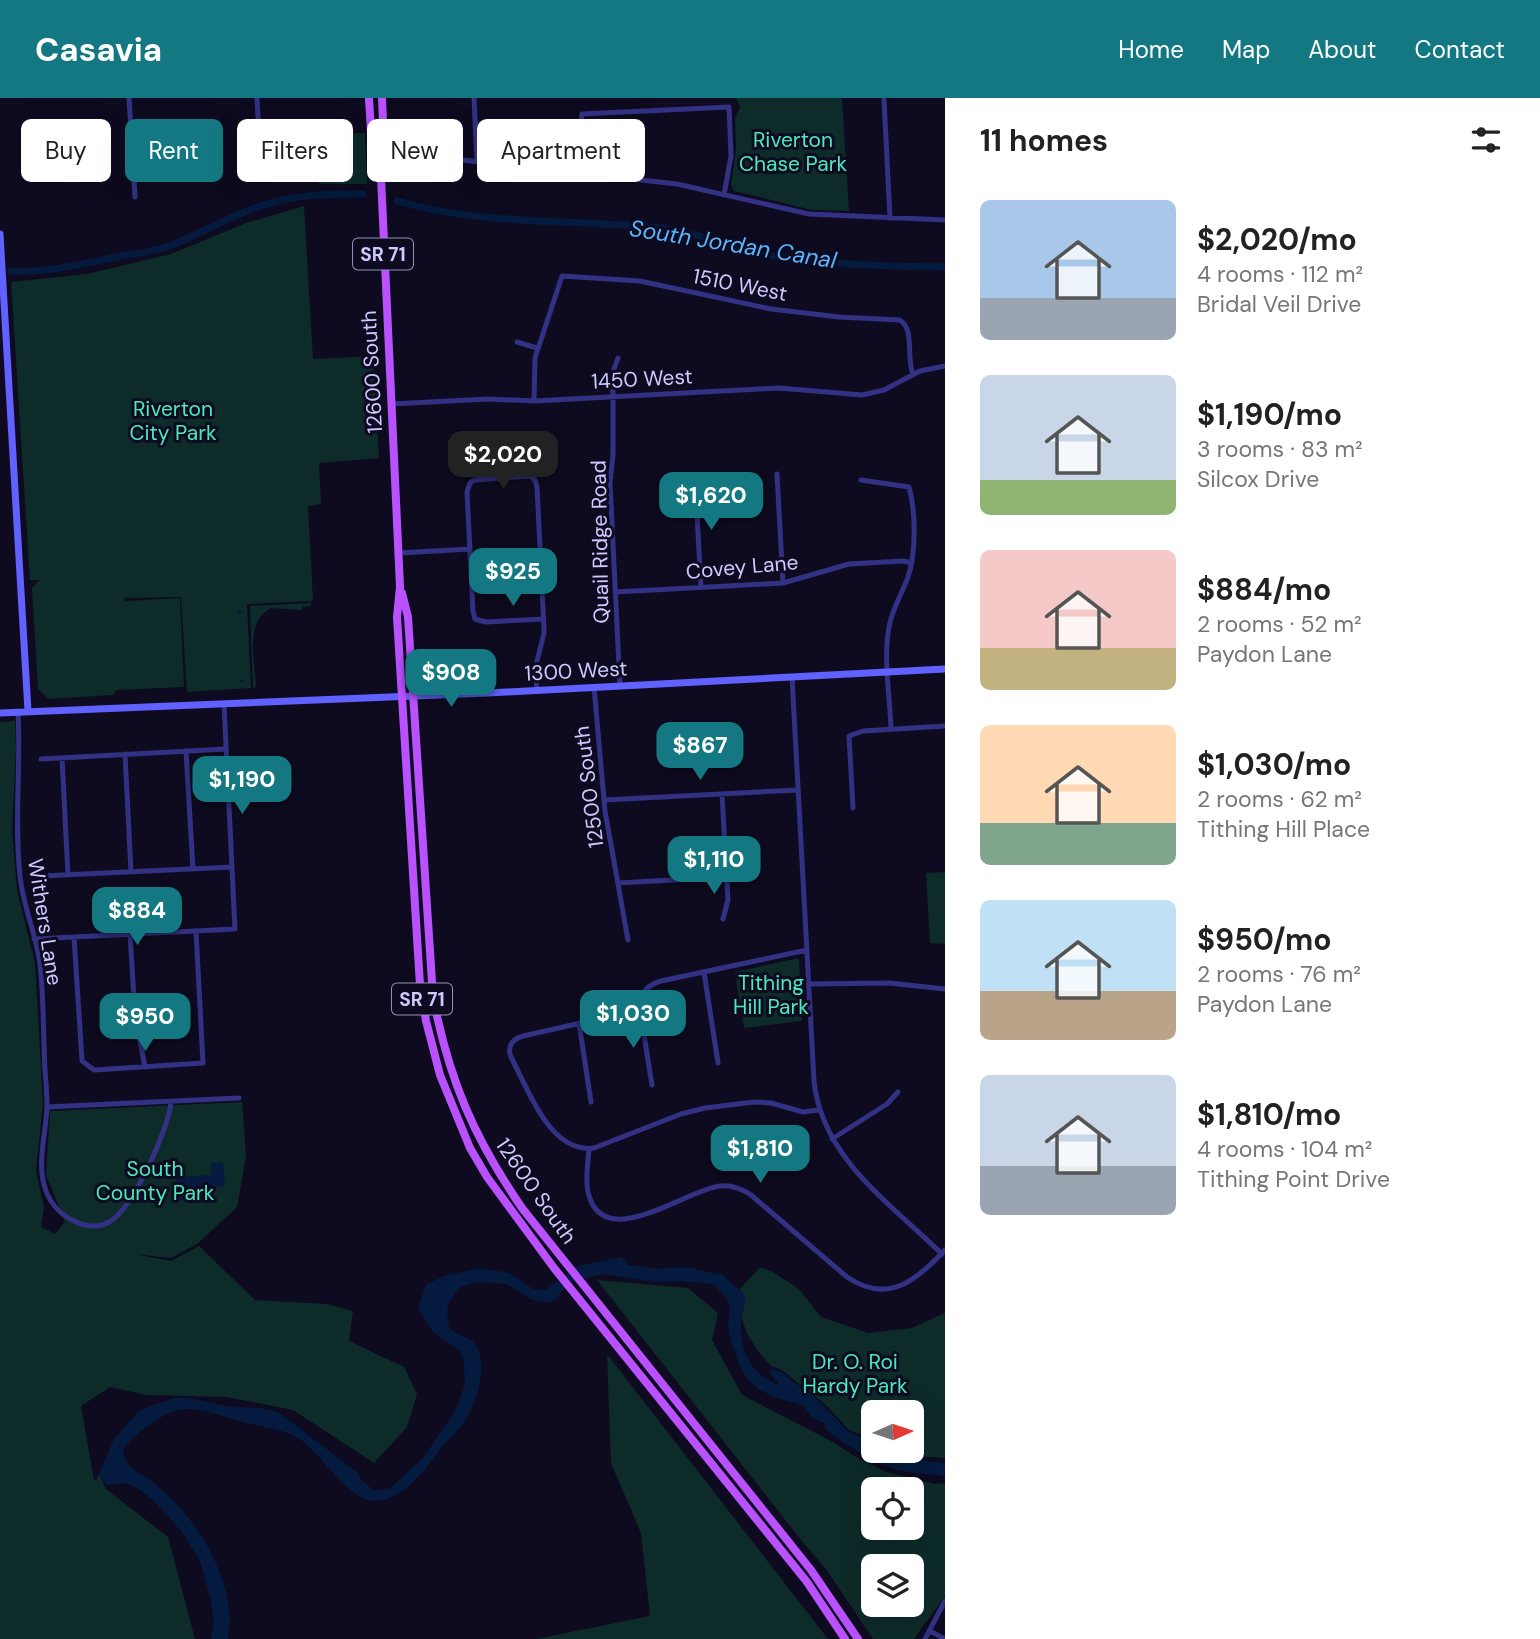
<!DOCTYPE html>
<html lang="en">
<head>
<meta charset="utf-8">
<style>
  body { margin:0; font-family:"DM Sans",sans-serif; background:#f2f2f2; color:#222; height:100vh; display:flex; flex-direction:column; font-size:26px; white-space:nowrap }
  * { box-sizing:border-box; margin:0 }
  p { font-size:23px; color:#767676 }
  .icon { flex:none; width:38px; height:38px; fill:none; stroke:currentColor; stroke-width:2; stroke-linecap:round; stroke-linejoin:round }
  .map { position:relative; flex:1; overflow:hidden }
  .side { display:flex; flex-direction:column; background:#fff; width:595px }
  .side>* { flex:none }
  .guide { position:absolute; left:21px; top:21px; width:665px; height:63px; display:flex; gap:14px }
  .needle { width:46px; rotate:87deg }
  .buttons { position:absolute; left:861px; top:1302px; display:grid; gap:14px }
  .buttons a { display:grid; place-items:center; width:63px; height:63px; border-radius:10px; background:#fff; box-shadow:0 7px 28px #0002; font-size:35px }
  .price { position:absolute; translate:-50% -60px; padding:0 16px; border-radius:14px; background:#137881; color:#fff; font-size:23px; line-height:46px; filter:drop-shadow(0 2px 4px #0008) }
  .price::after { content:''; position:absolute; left:50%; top:42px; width:21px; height:16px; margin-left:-10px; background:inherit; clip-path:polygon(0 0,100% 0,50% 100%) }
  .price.on { background:#222; color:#fff }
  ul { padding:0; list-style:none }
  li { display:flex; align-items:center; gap:21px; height:175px; padding:0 35px }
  li span { display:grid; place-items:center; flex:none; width:196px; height:140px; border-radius:10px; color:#555 }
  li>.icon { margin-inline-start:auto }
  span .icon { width:84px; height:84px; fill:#fffc; stroke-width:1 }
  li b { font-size:30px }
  h2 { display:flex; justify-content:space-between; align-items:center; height:84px; padding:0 35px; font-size:30px }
  .tag { padding:0 24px; border-radius:10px; background:#fff; box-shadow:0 7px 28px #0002; font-size:24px; line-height:63px }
  .tag.on { background:#137881; color:#fff }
  header { display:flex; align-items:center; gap:42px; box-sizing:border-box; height:98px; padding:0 35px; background:#137881; color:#fff }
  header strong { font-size:33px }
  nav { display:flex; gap:38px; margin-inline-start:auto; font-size:24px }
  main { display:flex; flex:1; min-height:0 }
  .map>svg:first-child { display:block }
  .green { fill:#0d2b29; fill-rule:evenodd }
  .water { fill:#041b3f }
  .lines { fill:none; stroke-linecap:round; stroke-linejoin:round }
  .stream { stroke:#041b3f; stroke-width:2 }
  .canal { stroke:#041b3f; stroke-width:7 }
  .street { stroke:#323184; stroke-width:5 }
  .secondary { stroke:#6161ff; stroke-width:7 }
  .primary { stroke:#b951ff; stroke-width:8 }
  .labels { text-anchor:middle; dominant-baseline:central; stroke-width:6; stroke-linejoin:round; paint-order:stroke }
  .shield { fill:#0e0b20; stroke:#9491bc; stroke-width:2 }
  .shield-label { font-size:19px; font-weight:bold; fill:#cecaff }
  .park-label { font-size:21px; fill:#4beabe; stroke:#0e0b20 }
  .street-label { font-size:21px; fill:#cecaff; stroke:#0e0b20 }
  .water-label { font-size:23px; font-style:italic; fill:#58b6ff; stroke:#0e0b20 }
</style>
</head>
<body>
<header>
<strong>Casavia</strong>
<nav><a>Home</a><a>Map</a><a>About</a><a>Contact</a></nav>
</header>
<main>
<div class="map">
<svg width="945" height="1541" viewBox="0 0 945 1541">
  <rect width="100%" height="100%" fill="#0e0b20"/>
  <path class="green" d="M736,0H842L849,113L812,112L734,93L731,87L736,52L735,21L740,9Z
    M365,35L367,86H319L317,37Z
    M304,108L313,261L373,258L379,360L319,365L321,406L308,408L313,503L247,506L251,590L187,594L181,499L124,500L126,503L180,500L184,589L117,592L112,597L49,601L38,591L32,490L39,482H30L11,184L87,176L171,156L246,125Z
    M311,505V508L302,509V512L271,510C244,524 255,563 256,588L253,591L250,508Z
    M15,623L16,650L12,733L17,792L35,865L43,1005L36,1073L44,1109L41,1129L55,1136L65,1123L46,1077L50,1013L242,1004L246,1058L237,1109L197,1146L171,1160L134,1156L171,1163L199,1148L255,1202L327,1206L353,1213L349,1243L404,1269L417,1296L407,1329L374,1365L293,1312L227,1299L146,1297L110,1289L81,1308L94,1382L96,1383L99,1376L106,1391L168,1439L195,1541H0V624Z
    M945,774V846L930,845L926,775Z
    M799,860L802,923L744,930L735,874Z
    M760,1169L773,1174L799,1191L821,1219L868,1235L912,1230L945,1215V1360L913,1358L900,1353H912V1314H873V1342L848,1331L827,1308L782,1272L771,1268L761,1257L747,1236L740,1215L743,1205L740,1191Z
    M597,1182L688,1190L718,1215L712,1242L742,1297L831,1343L861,1362L886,1374L936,1386L945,1385V1498L914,1541H873L826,1471L801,1442ZM912,1391V1430H873V1391ZM912,1468V1507H873V1468Z
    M607,1256L828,1541H536L650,1518L641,1435L611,1365Z"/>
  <path class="water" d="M223,1064L225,1088L192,1090V1102L177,1103L176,1079L211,1077V1065Z
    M622,1159L628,1167L659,1171L685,1169L724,1177C729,1186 738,1189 745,1197C746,1206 742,1215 741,1224C740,1254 750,1273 777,1287L778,1285L770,1276L771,1270L785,1276L792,1283L808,1293L848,1333L873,1345V1353H889L911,1361L945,1365V1378C931,1376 915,1376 901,1373C879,1367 841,1345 825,1330V1325L812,1320L802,1307L777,1300L760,1292L749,1283L740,1269L731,1243L728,1228L730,1209L725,1198L713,1186L681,1183L656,1184L603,1176L572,1183L554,1202L547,1205L530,1201L507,1186L477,1184L460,1189L449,1204L447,1213L449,1230C458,1239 473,1238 478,1251C487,1274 476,1307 462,1327C456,1335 447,1342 441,1350C425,1372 403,1404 372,1403C351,1402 322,1359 305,1345C290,1333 274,1331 256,1327C234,1323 211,1312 189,1311C167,1310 135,1335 123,1351C125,1372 140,1373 154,1385C194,1418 226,1467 230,1519C230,1527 228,1533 228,1541H211L214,1525L211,1502L200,1463L183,1435L154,1403L139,1391L127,1385L106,1387L99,1376L114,1341L140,1312L174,1300H190L231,1309L261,1310L278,1314L358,1375L361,1382L375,1393L390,1390L423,1360L457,1310L465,1286L464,1263L460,1253L434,1235L418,1211L426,1187L444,1178L480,1170L509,1175L533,1191L546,1192L578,1168Z"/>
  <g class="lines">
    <path class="stream" d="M239,513L241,515
      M241,583H243"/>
    <path class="canal" d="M397,103C483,128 573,121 661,130C696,134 730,149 764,156C823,167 885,168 945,169
      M11,173C50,175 85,165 122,158C142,155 161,152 179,144C212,130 243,111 278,103C305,96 335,96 363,96"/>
    <path class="street" d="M129,0L135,99
      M474,0L477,64
      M884,2L890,120
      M253,55L259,39L257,0
      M380,58H426L677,86L809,116L945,122
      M575,75L582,16L729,9L731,58L724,97
      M517,244L537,250
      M618,260L613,274V357L610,385L620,588
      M534,303L535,260L562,178L640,183L771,211L839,219L900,222C915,232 906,260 913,276
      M391,306L489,301L534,303L779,290L862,297L884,292L920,273L945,268
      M777,376L783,485
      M695,380L701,489
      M861,382L909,389C916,413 916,456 908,479C902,496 892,511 889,529C883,562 890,598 891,631
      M399,455L470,451
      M615,494L783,485L849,466L903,463L912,465
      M792,579L814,983C822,1060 890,1105 942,1156
      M594,589L605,713L628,842
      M537,593L535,571L544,535V531L537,389L535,382L530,378L474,382L470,385L467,394L473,513L475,521L486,524L544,521
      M18,614C21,669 14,723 20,778C23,808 36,836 40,866C44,901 43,937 45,972C46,984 47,996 47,1009C46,1036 36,1066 46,1093C51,1106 61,1117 74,1123C85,1129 99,1130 109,1124C133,1111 169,1030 171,1004
      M186,653L193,771
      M125,656L131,774
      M62,660L68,777
      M41,661L226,651
      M722,696L728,802L723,821
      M604,702L798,692
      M853,710L849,638L863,633L945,628
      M42,778L232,769
      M618,785L726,779
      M130,836L135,917L145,969
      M74,839L82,963L94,972L203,965L196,833
      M34,841L235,831L224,606
      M704,874L718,965
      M809,886L889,885L945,891
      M639,912L523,938C512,941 507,949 511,959C528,991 550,1056 594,1050L681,1016L705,1010L754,1004L771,1005L803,1014L818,1012
      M579,925L591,1004
      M652,987L639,906C642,893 648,887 661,883L807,852
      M47,1009L239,1000
      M832,1041L887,1006L898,994
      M589,1051C588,1065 585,1080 588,1094C602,1157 687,1091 720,1088C732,1087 742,1091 751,1097L847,1179C888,1207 917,1182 945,1152
      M930,1533L945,1541
      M925,1541L945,1503"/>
    <path class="secondary" d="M0,136L28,613
      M0,615L488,595L945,571"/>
    <path class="primary" d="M369,0L372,51L380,58
      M382,0L384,49L380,58L400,489L397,519L420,887L426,923L440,977L470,1050L487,1079L554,1170L807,1484L845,1541
      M402,495L408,519L433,899C449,982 474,1040 522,1110L811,1472L858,1541"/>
  </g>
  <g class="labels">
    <g class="shield">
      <rect x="353" y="140.5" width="60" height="31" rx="5"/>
      <rect x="392" y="885.5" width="60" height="31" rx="5"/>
    </g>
    <g class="shield-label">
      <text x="383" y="156">SR 71</text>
      <text x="422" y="901">SR 71</text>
    </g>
    <g class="park-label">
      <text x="793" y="42">Riverton<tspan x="793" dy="24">Chase Park</tspan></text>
      <text x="173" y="311">Riverton<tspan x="173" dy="24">City Park</tspan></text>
      <text x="771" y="885">Tithing<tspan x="771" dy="24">Hill Park</tspan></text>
      <text x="155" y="1071">South<tspan x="155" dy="24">County Park</tspan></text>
      <text x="855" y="1264">Dr. O. Roi<tspan x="855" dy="24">Hardy Park</tspan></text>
    </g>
    <g class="street-label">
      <text transform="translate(740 187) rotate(11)">1510 West</text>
      <text transform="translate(372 274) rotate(-93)">12600 South</text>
      <text transform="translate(642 281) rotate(-3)">1450 West</text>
      <text transform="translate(600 444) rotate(-91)">Quail Ridge Road</text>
      <text transform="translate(742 469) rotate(-5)">Covey Lane</text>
      <text transform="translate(576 573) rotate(-3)">1300 West</text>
      <text transform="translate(589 689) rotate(-97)">12500 South</text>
      <text transform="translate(45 824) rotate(81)">Withers Lane</text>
      <text transform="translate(536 1093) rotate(55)">12600 South</text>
    </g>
    <g class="water-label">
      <text transform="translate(733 146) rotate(9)">South Jordan Canal</text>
    </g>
  </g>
</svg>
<div class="buttons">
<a><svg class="needle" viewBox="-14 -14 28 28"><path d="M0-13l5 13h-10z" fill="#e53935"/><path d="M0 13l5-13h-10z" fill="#767676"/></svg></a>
<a><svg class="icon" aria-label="locate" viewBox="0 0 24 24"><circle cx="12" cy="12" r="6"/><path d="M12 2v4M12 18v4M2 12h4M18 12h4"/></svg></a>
<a><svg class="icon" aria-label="layers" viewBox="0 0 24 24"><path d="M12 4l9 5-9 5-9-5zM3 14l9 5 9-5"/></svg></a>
</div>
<b class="price on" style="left:503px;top:393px">$2,020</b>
<b class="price" style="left:711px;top:434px">$1,620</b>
<b class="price" style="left:513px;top:510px">$925</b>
<b class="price" style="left:451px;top:611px">$908</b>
<b class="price" style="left:700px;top:684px">$867</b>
<b class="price" style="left:242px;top:718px">$1,190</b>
<b class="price" style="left:714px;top:798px">$1,110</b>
<b class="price" style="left:137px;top:849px">$884</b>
<b class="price" style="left:633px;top:952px">$1,030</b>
<b class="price" style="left:145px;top:955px">$950</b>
<b class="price" style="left:760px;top:1087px">$1,810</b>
<div class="guide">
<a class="tag">Buy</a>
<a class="tag on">Rent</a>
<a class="tag">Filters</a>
<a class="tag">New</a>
<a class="tag">Apartment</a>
</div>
</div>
<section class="side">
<h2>11 homes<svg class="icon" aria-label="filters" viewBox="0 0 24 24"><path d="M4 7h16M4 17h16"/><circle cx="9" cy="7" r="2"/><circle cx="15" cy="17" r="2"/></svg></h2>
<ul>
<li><span style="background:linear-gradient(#a9c7e8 70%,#9aa5b1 0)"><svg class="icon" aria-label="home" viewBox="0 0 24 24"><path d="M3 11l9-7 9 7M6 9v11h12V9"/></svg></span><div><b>$2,020/mo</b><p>4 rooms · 112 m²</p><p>Bridal Veil Drive</p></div></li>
<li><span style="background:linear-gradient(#c9d6e8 75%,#8fb573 0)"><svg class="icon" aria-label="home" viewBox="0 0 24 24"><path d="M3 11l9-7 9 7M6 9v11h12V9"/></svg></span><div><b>$1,190/mo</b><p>3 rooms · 83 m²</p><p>Silcox Drive</p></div></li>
<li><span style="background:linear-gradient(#f6c9c9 70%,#c2b280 0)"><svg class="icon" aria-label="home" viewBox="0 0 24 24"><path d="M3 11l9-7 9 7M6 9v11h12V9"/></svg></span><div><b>$884/mo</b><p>2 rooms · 52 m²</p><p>Paydon Lane</p></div></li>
<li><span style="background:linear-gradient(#ffd9b3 70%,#7fa58c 0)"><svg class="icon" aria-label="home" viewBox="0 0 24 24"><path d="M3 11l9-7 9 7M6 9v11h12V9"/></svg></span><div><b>$1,030/mo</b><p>2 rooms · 62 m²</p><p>Tithing Hill Place</p></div></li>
<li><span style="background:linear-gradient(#bfe0f5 65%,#b9a48a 0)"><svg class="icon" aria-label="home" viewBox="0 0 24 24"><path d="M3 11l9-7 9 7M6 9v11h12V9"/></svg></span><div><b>$950/mo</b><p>2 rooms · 76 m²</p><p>Paydon Lane</p></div></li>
<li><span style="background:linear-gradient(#c9d6e8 65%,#9aa5b1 0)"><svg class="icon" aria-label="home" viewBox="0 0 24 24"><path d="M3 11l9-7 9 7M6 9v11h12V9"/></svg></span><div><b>$1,810/mo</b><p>4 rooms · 104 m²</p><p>Tithing Point Drive</p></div></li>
</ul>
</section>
</main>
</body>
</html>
